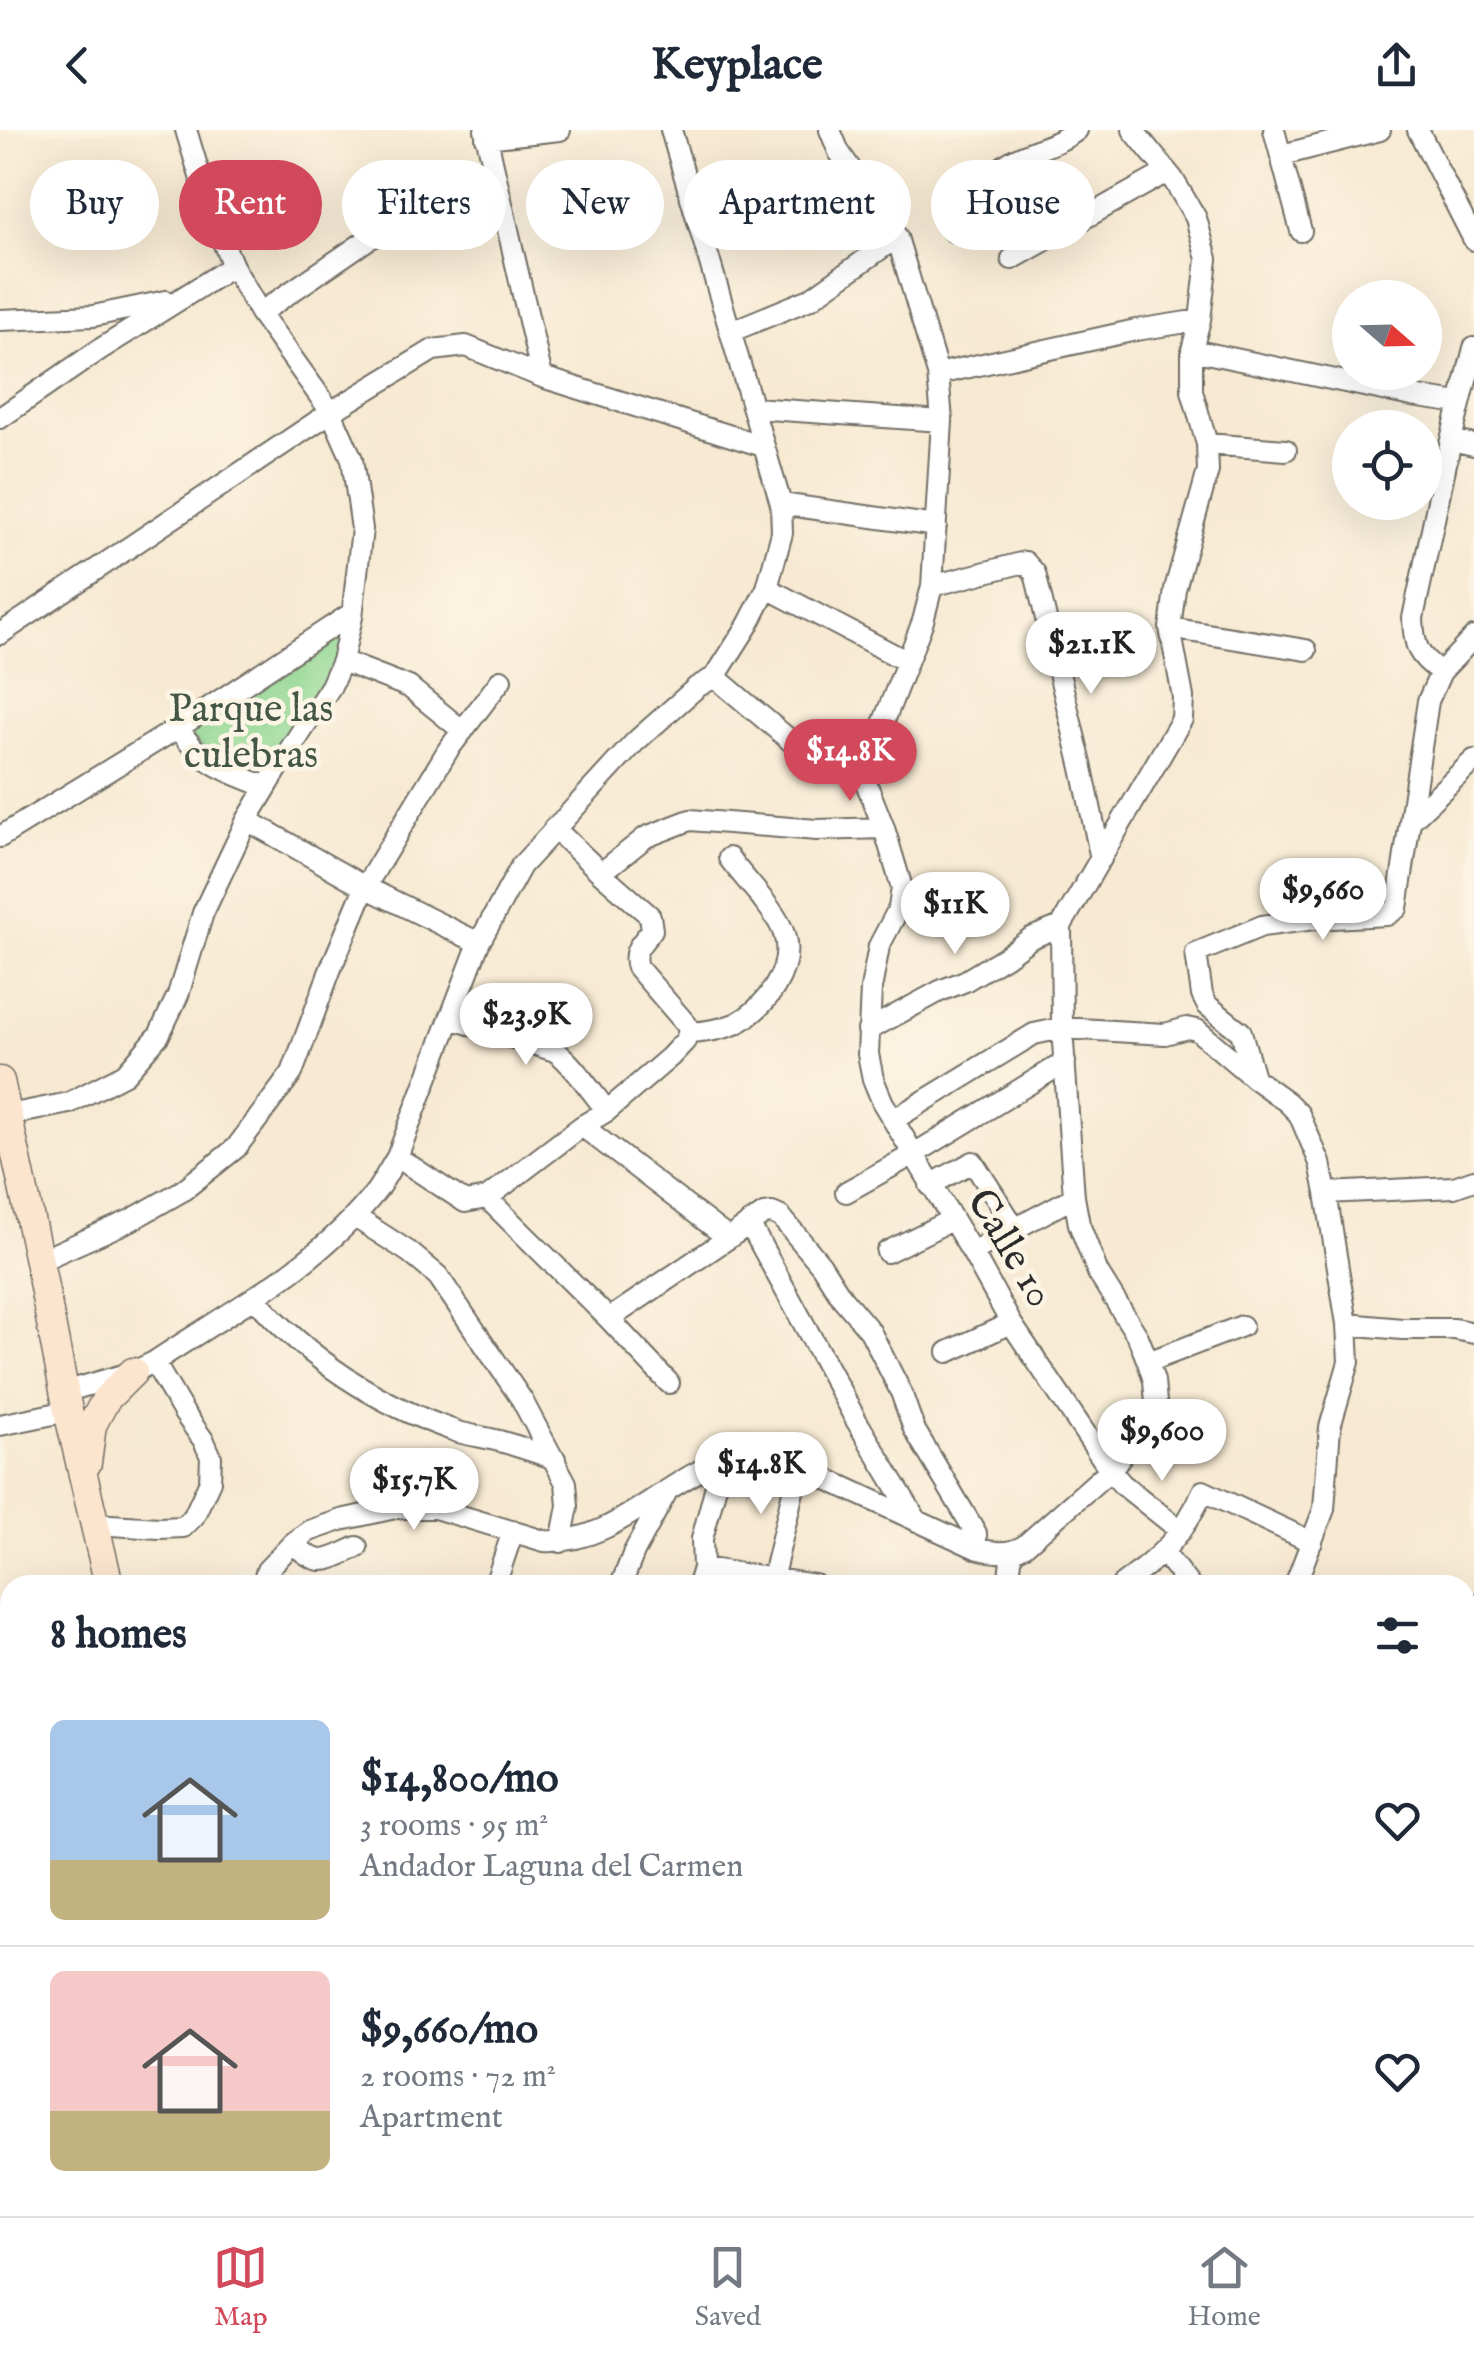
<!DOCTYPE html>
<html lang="en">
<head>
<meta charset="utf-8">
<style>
  body { margin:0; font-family:"IM FELL English",serif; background:#f2f2f3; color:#1f2937; height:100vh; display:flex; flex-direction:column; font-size:38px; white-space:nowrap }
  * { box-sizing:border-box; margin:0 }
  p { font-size:32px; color:#747a83 }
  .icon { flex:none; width:55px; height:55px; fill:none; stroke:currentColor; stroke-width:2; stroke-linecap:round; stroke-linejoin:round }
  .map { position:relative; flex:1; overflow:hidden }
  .sheet { position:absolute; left:0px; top:1445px; width:1475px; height:642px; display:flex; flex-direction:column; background:#fff; border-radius:30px 30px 0 0; box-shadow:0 10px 40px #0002 }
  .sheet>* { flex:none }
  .banner { position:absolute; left:30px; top:30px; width:1415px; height:90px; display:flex; gap:20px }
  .needle { width:65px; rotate:110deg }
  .tools { position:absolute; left:1332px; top:150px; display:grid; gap:20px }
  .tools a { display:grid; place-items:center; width:110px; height:110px; border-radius:50%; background:#fff; box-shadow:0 10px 40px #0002; font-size:50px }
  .price { position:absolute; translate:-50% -85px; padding:0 22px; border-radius:35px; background:#fff; color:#222; font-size:32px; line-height:65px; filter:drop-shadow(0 2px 5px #0008) }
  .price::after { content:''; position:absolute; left:50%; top:60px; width:30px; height:22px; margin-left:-15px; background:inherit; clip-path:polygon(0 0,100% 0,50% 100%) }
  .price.current { background:#d1495b; color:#fff }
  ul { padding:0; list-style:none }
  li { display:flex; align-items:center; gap:30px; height:250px; padding:0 50px }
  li+li { border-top:2px solid #e0e1e3 }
  li span { display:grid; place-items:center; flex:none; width:280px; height:200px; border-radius:15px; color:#555 }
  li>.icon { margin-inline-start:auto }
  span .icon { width:120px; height:120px; fill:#fffc; stroke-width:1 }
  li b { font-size:42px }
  h2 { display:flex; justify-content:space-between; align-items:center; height:120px; padding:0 50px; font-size:42px }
  .chip { padding:0 35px; border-radius:45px; background:#fff; box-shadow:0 10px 40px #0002; font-size:35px; line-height:90px }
  .chip.current { background:#d1495b; color:#fff }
  header { display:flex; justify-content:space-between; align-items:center; height:130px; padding:0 50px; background:#fff; font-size:45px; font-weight:700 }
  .tab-bar { display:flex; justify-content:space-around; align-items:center; height:140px; border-top:2px solid #e0e1e3; background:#fff; font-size:28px; color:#747a83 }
  .tab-bar a { display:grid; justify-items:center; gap:5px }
  .tab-bar .current { color:#d1495b }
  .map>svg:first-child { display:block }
  .green { fill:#8ed691; stroke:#5c805e; stroke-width:2.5 }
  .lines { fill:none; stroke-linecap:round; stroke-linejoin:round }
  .minor-casing { stroke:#726e65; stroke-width:24 }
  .secondary-casing { stroke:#726e65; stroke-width:31 }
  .minor { stroke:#fff; stroke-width:20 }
  .secondary { stroke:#fce5cf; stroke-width:28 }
  .labels { text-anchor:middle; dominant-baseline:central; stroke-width:9; stroke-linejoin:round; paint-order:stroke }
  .park-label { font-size:40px; fill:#445644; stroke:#fcf5e5 }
  .street-label { font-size:40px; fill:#2b2b2b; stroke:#fcf5e5 }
</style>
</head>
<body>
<header><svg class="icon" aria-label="back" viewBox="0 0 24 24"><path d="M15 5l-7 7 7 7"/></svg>Keyplace<svg class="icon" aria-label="share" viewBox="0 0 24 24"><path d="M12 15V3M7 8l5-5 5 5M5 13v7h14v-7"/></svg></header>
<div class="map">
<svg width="1474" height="2086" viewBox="0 0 1474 2086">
  <rect width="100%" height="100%" fill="#fcf5e5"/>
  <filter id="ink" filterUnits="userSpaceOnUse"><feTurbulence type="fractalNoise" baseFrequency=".01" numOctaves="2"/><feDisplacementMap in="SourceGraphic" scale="20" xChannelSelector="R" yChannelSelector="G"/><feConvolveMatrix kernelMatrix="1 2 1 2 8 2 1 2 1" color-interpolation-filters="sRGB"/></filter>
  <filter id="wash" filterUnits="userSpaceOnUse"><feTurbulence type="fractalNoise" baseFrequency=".0048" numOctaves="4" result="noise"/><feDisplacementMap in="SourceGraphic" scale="40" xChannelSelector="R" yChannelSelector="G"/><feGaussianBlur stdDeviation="2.25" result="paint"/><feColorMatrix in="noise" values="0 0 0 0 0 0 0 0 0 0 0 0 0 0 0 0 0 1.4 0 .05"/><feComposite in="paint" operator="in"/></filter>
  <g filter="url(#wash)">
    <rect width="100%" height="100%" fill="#f7e9d2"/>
    <path class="green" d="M352,487L342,531L267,657L228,641L179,598Z
      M10,1837V2003L0,2005V1839Z"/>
  </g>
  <g filter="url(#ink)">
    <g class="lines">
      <defs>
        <path id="minor" d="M485,0L542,247
          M830,0L839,22L897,107L938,244L942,291L932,456L923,491L863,645L884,698L902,758L899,778L879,816L871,859L868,924L873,949L883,973L972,1122L1011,1193L1110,1340L1122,1354L1181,1401
          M1274,0L1301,101
          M1418,0L1474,110
          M486,8L560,0
          M1282,25L1380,0
          M953,101C969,75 985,46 1013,30C1034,19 1058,15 1077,0
          M1012,129L1165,43
          M260,183L367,110L494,48
          M0,190L93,186L166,171
          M732,201L810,169L897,107
          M1192,220L1412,266L1459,273
          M938,244L1136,200L1200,190
          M753,278L942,291
          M0,288L99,220L233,136
          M1451,310L1474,315
          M1207,314L1286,320
          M781,374L936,396
          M932,456L1025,432L1035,443L1082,638L1101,729
          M767,458L906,531
          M1170,498L1306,520
          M0,504L331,282L433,220L466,216L542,247L763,316
          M342,531L409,557L463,601
          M1441,542C1417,526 1414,516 1413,488L1451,310L1474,218
          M715,547L811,628L863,645
          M179,598C199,634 231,643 267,657
          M247,690L365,757L479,813
          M1410,691L1474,630
          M554,698L601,743L650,786L652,800C643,812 631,821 637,837L687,895L689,903
          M0,707L181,596L352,483
          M601,743L646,707L690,690L817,700L884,698
          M450,888L555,921C571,931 593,964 607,981
          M868,900L940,861L965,851L1005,827L1031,808L1061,796
          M689,903C705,902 720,900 735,894C765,880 795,838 784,804C777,781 744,749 729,728
          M1254,947L1241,902L1207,875L1202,865L1196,823L1262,796L1314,789L1387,785L1397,778L1428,571L1441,542L1474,507
          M9,985L69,973L125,944L159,905L178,865L203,783L247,690L281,633L331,556L342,531L352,487L362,399L352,329L331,282L260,183L233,136L212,86L186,0
          M893,990L1034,904L1062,898L1165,904L1187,898L1197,900L1255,949L1287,972L1299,984L1320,1033L1326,1063L1347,1194L1349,1232L1330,1297L1324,1379L1295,1455
          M582,996L728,1108
          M397,1027L465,1072L487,1068L582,996L607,981L670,927L685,911L689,903
          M930,1055L973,1032L1015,1098
          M846,1062L914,1024L1065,932
          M1326,1063L1454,1057L1474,1050
          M487,1068L609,1189L669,1253
          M355,1087L409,1122L438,1146L522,1270L566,1353L568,1376L561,1412
          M749,1093L856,1290L917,1391
          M887,1122L951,1090
          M972,1122L1074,1067
          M39,1131L131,1090L182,1061L236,1018L292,943L331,838L365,757L448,620L501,550
          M254,1167C309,1230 379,1275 458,1302C473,1306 489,1308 503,1312C521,1317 538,1323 555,1329
          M609,1189L764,1084L772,1083L781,1087L821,1135L842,1168L870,1201L901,1262L914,1299L976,1403V1418
          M1347,1194L1402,1199H1454L1474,1203
          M948,1222L1011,1193
          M1148,1232L1242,1196
          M64,1262L133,1242L154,1232C230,1181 320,1135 377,1060C384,1050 390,1038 397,1027L479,813L521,736L635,612L697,557L715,547L748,495L767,458L782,403L781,374L671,0
          M0,1295L68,1281
          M95,1394L159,1398L183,1397L194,1386L210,1351L211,1327L204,1311L184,1283L154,1232
          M293,1413C320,1439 326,1431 357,1417
          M1163,1422L1189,1455
          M703,1438L815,1455
          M772,1450L799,1336
          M262,1455L267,1440L293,1413L309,1401L341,1390L395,1378H435L544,1411C630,1416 686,1316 767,1326C788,1328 811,1342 831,1351C879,1373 928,1396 976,1418C995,1423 1007,1425 1024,1416L1110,1340L1157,1283L1154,1251L1148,1232L1138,1207L1098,1143L1079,1094L1074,1067L1062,898L1061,796L1182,589L1183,567L1170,498L1175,459L1208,341L1207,314L1192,261V220L1200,190L1207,129L1196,88L1173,49L1133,0
          M495,1455L513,1401
          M621,1455L634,1422L666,1363
          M698,1455L703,1438L702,1409L723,1329
          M1008,1455L1012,1422
          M1122,1455C1160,1427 1184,1405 1203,1361L1312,1412
          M1465,1478L1474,1474
          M0,1547L10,1545
          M0,1567L10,1565
          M1465,1655H1474
          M1465,1771H1474
          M1465,1819L1474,1822
          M1465,1971H1474
          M1026,2078L1027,2086
          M1300,2079L1390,2078L1398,2079L1407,2086
          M243,2086L250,2078
          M477,2086L482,2078
          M640,2086L645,2078
          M750,2086V2078"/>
        <path id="secondary" d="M0,951L39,1131L68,1281L109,1455
          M87,1333L92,1295L106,1269L133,1242
          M358,2078L369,2086"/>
      </defs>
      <use href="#minor" class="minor-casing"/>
      <use href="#secondary" class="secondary-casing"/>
      <use href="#minor" class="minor"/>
      <use href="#secondary" class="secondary"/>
    </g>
  </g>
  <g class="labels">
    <g class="park-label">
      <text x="251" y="580">Parque las<tspan x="251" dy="46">culebras</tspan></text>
    </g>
    <g class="street-label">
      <text transform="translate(1009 1119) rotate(59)">Calle 10</text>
    </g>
  </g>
</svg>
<div class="tools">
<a><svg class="needle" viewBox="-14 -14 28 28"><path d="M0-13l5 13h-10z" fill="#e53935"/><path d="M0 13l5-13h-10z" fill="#747a83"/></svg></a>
<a><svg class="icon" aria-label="locate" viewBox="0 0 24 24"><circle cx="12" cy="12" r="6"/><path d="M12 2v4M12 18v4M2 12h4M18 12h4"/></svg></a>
</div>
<b class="price" style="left:1091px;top:567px">$21.1K</b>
<b class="price current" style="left:850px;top:674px">$14.8K</b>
<b class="price" style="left:1323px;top:813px">$9,660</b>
<b class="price" style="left:955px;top:827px">$11K</b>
<b class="price" style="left:526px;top:938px">$23.9K</b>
<b class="price" style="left:1162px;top:1354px">$9,600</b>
<b class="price" style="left:761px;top:1387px">$14.8K</b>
<b class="price" style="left:414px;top:1403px">$15.7K</b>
<div class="banner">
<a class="chip">Buy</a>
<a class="chip current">Rent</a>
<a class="chip">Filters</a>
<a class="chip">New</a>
<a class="chip">Apartment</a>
<a class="chip">House</a>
</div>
<section class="sheet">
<h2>8 homes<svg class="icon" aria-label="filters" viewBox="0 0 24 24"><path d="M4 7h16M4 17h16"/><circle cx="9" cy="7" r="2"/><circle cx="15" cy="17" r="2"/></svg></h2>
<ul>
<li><span style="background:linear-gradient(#a9c7e8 70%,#c2b280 0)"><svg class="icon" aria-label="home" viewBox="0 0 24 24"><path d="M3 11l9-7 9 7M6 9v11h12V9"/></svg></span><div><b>$14,800/mo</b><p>3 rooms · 95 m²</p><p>Andador Laguna del Carmen</p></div><svg class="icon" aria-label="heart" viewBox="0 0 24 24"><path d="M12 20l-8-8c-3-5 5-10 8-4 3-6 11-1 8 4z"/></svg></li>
<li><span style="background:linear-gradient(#f6c9c9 70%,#c2b280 0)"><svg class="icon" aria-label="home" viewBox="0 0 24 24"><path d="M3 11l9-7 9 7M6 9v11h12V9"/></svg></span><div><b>$9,660/mo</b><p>2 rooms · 72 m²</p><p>Apartment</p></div><svg class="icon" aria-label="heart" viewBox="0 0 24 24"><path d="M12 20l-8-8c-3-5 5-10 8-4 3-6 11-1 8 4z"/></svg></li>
</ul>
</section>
</div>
<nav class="tab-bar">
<a class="current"><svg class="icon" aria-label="map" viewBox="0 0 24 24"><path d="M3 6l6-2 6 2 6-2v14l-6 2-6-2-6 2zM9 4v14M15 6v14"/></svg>Map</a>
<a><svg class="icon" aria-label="saved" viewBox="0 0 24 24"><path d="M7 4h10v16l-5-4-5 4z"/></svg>Saved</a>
<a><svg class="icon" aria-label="home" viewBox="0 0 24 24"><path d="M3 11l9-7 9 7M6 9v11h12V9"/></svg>Home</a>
</nav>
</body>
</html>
